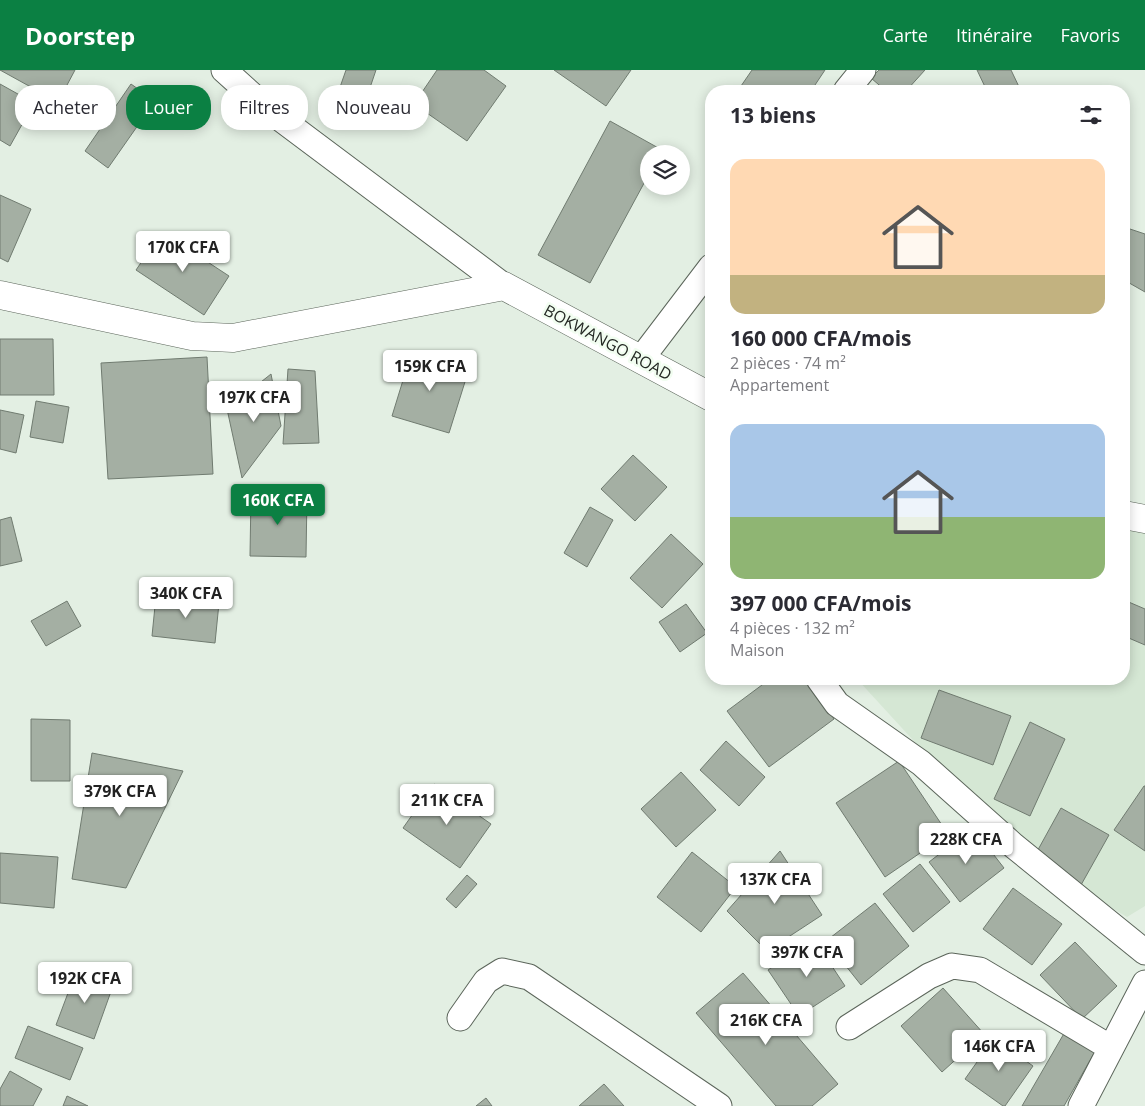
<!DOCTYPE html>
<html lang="fr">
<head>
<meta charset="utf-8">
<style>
  body { margin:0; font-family:"Open Sans",sans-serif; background:#f2f2f3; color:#2b2b33; height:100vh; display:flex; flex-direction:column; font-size:19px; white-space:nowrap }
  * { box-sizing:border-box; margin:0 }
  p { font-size:16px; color:#7c7c81 }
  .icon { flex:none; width:28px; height:28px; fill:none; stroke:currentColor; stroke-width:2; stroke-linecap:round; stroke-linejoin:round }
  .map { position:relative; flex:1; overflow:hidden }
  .panel { position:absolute; left:705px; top:15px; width:425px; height:600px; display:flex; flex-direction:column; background:#fff; border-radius:20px; box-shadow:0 2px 12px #0003 }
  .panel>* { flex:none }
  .banner { position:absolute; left:15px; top:15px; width:475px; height:45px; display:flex; gap:10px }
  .controls { position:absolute; left:640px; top:75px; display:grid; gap:10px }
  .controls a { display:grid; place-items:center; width:50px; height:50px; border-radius:50%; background:#fff; box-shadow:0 2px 12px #0003; font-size:25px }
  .price { position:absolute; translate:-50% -42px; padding:0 11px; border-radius:5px; background:#fff; color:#222; font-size:16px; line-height:32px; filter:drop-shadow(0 1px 2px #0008) }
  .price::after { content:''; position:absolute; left:50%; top:30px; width:15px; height:11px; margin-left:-8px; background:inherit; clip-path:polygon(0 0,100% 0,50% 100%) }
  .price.on { background:#0b8043; color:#fff }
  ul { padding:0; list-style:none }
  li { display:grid; align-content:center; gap:10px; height:265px; padding:0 25px }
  li span { display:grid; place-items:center; height:155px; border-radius:15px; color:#555 }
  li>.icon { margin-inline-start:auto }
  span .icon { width:90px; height:90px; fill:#fffc; stroke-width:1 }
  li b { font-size:21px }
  h2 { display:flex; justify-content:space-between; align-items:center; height:60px; padding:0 25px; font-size:21px }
  .tag { padding:0 18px; border-radius:20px; background:#fff; box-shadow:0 2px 12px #0003; font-size:18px; line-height:45px }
  .tag.on { background:#0b8043; color:#fff }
  header { display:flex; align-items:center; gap:30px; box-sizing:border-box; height:70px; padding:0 25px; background:#0b8043; color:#fff }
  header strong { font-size:24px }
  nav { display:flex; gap:28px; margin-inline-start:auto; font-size:18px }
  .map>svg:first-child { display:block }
  .built { fill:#d5e7d4 }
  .building { fill:#a4afa3; stroke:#707b70 }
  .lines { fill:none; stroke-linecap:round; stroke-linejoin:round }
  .minor-casing { stroke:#5b655a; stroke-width:27 }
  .tertiary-casing { stroke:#5b655a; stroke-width:29 }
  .minor { stroke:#fff; stroke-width:25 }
  .tertiary { stroke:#fff; stroke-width:28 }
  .labels { text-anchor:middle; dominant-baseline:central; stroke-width:5; stroke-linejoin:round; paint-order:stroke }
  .street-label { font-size:16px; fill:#242924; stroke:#f1fdf0 }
</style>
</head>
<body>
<header>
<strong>Doorstep</strong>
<nav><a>Carte</a><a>Itinéraire</a><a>Favoris</a></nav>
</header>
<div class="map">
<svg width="1145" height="1036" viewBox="0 0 1145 1036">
  <rect width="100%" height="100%" fill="#e3efe3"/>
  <path class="built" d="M1124,458L1145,461V836L1127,847L1040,795L923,681L857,609H1124Z"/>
  <path class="building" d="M0,0H75L58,32Z
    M346,0H376L358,53L331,43Z
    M437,0H484L506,16L467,71L414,34Z
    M554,0H631L606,36Z
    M752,0H825L811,21H747L741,16Z
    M879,0H925L906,21H886L871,8Z
    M977,0H1011L1021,21H987Z
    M0,14L34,33L10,76L0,70Z
    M131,14L155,31L108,98L85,81Z
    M610,51L662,80L660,84H649V104L590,213L538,185Z
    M0,125L31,139L8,192L0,188Z
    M1124,157L1145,164V222L1124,210Z
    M162,162L229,206L204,245L136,200Z
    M0,269H53L54,325H0Z
    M412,281L469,299L449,363L392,346Z
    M207,287L213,404L108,409L101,293Z
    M288,299L315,301L319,373L283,374Z
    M271,304L281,356L242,408L227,339Z
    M36,331L69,337L63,373L30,367Z
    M0,340L24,345L16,383L0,379Z
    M633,385L667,417L635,451L601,419Z
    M251,425L307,426L306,487L250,486Z
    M590,437L613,450L587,497L564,483Z
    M11,447L22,491L0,496V450Z
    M671,464L703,494L662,538L630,508Z
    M156,526L219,533L215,573L152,566Z
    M1124,530L1145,539V575L1124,566Z
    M67,531L81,556L46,576L31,551Z
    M686,534L707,563L680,582L659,552Z
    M770,609H804L834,649L769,697L727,641Z
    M939,620L1011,646L993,695L921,668Z
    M31,649L70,650V711H31Z
    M1030,652L1065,669L1030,746L994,729Z
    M726,671L765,707L739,736L700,700Z
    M92,683L183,701L126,818L72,809Z
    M899,691L948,764L885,807L836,733Z
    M681,702L716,740L676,777L641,739Z
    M434,714L491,754L460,798L403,758Z
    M1144,716H1145V781L1114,760Z
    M1061,738L1109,765L1081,815L1034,787Z
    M973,758L1004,798L960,832L929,792Z
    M780,781L822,845L767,881L727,841Z
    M692,782L736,817L701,862L657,827Z
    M0,783L58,787L54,838L0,833Z
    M920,794L950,832L913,862L883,824Z
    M467,805L477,814L456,838L446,829Z
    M1013,818L1062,854L1032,895L983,859Z
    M875,833L909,876L861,915L826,871Z
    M814,869L845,916L799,946L768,900Z
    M1075,872L1117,916L1082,949L1040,905Z
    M77,899L114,913L94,969L56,955Z
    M743,903L838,1014L812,1036H776L696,943Z
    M943,918L984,964L942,1002L901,956Z
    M28,956L83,978L70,1010L15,988Z
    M1066,960L1097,978L1064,1036H1022Z
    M994,968L1033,996L1005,1036H1003L965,1009Z
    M10,1001L42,1019L33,1036H0V1019Z
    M604,1014L624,1036H579Z
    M67,1026L88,1036H63Z
    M486,1028L492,1036H476Z"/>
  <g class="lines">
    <defs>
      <path id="minor" d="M224,0L265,37L504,216
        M846,21L863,0
        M641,289L711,197
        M819,609L837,634L921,693L1014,776L1145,882
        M460,948L486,911L502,901L529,907L719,1036
        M849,957L929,906L952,896L980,900L1111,978
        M1081,1036L1145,913"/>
      <path id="tertiary" d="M0,225L192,266L233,268L504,216L711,327
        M1124,445L1145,449"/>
    </defs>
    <use href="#minor" class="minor-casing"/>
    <use href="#tertiary" class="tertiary-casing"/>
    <use href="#minor" class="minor"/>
    <use href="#tertiary" class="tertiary"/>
  </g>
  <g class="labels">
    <g class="street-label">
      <text transform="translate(608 272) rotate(28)">BOKWANGO ROAD</text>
    </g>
  </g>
</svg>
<div class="controls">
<a><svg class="icon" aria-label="layers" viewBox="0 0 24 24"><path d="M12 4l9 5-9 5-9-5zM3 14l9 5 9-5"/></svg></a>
</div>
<b class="price" style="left:183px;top:203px">170K CFA</b>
<b class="price" style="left:430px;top:322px">159K CFA</b>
<b class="price" style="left:254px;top:353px">197K CFA</b>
<b class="price on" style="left:278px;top:456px">160K CFA</b>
<b class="price" style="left:186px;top:549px">340K CFA</b>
<b class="price" style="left:120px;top:747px">379K CFA</b>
<b class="price" style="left:447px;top:756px">211K CFA</b>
<b class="price" style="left:966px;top:795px">228K CFA</b>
<b class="price" style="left:775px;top:835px">137K CFA</b>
<b class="price" style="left:807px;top:908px">397K CFA</b>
<b class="price" style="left:85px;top:934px">192K CFA</b>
<b class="price" style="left:766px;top:976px">216K CFA</b>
<b class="price" style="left:999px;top:1002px">146K CFA</b>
<div class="banner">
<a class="tag">Acheter</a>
<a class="tag on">Louer</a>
<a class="tag">Filtres</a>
<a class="tag">Nouveau</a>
</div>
<section class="panel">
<h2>13 biens<svg class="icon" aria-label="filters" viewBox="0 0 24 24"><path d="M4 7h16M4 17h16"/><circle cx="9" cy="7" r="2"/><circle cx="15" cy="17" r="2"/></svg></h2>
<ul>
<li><span style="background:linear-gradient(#ffd9b3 75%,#c2b280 0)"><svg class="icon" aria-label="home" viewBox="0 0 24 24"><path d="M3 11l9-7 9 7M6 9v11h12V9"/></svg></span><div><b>160 000 CFA/mois</b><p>2 pièces · 74 m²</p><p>Appartement</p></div></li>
<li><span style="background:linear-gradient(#a9c7e8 60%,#8fb573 0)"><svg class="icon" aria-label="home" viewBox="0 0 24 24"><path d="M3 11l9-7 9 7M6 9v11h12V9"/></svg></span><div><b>397 000 CFA/mois</b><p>4 pièces · 132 m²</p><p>Maison</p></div></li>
</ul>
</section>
</div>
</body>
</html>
